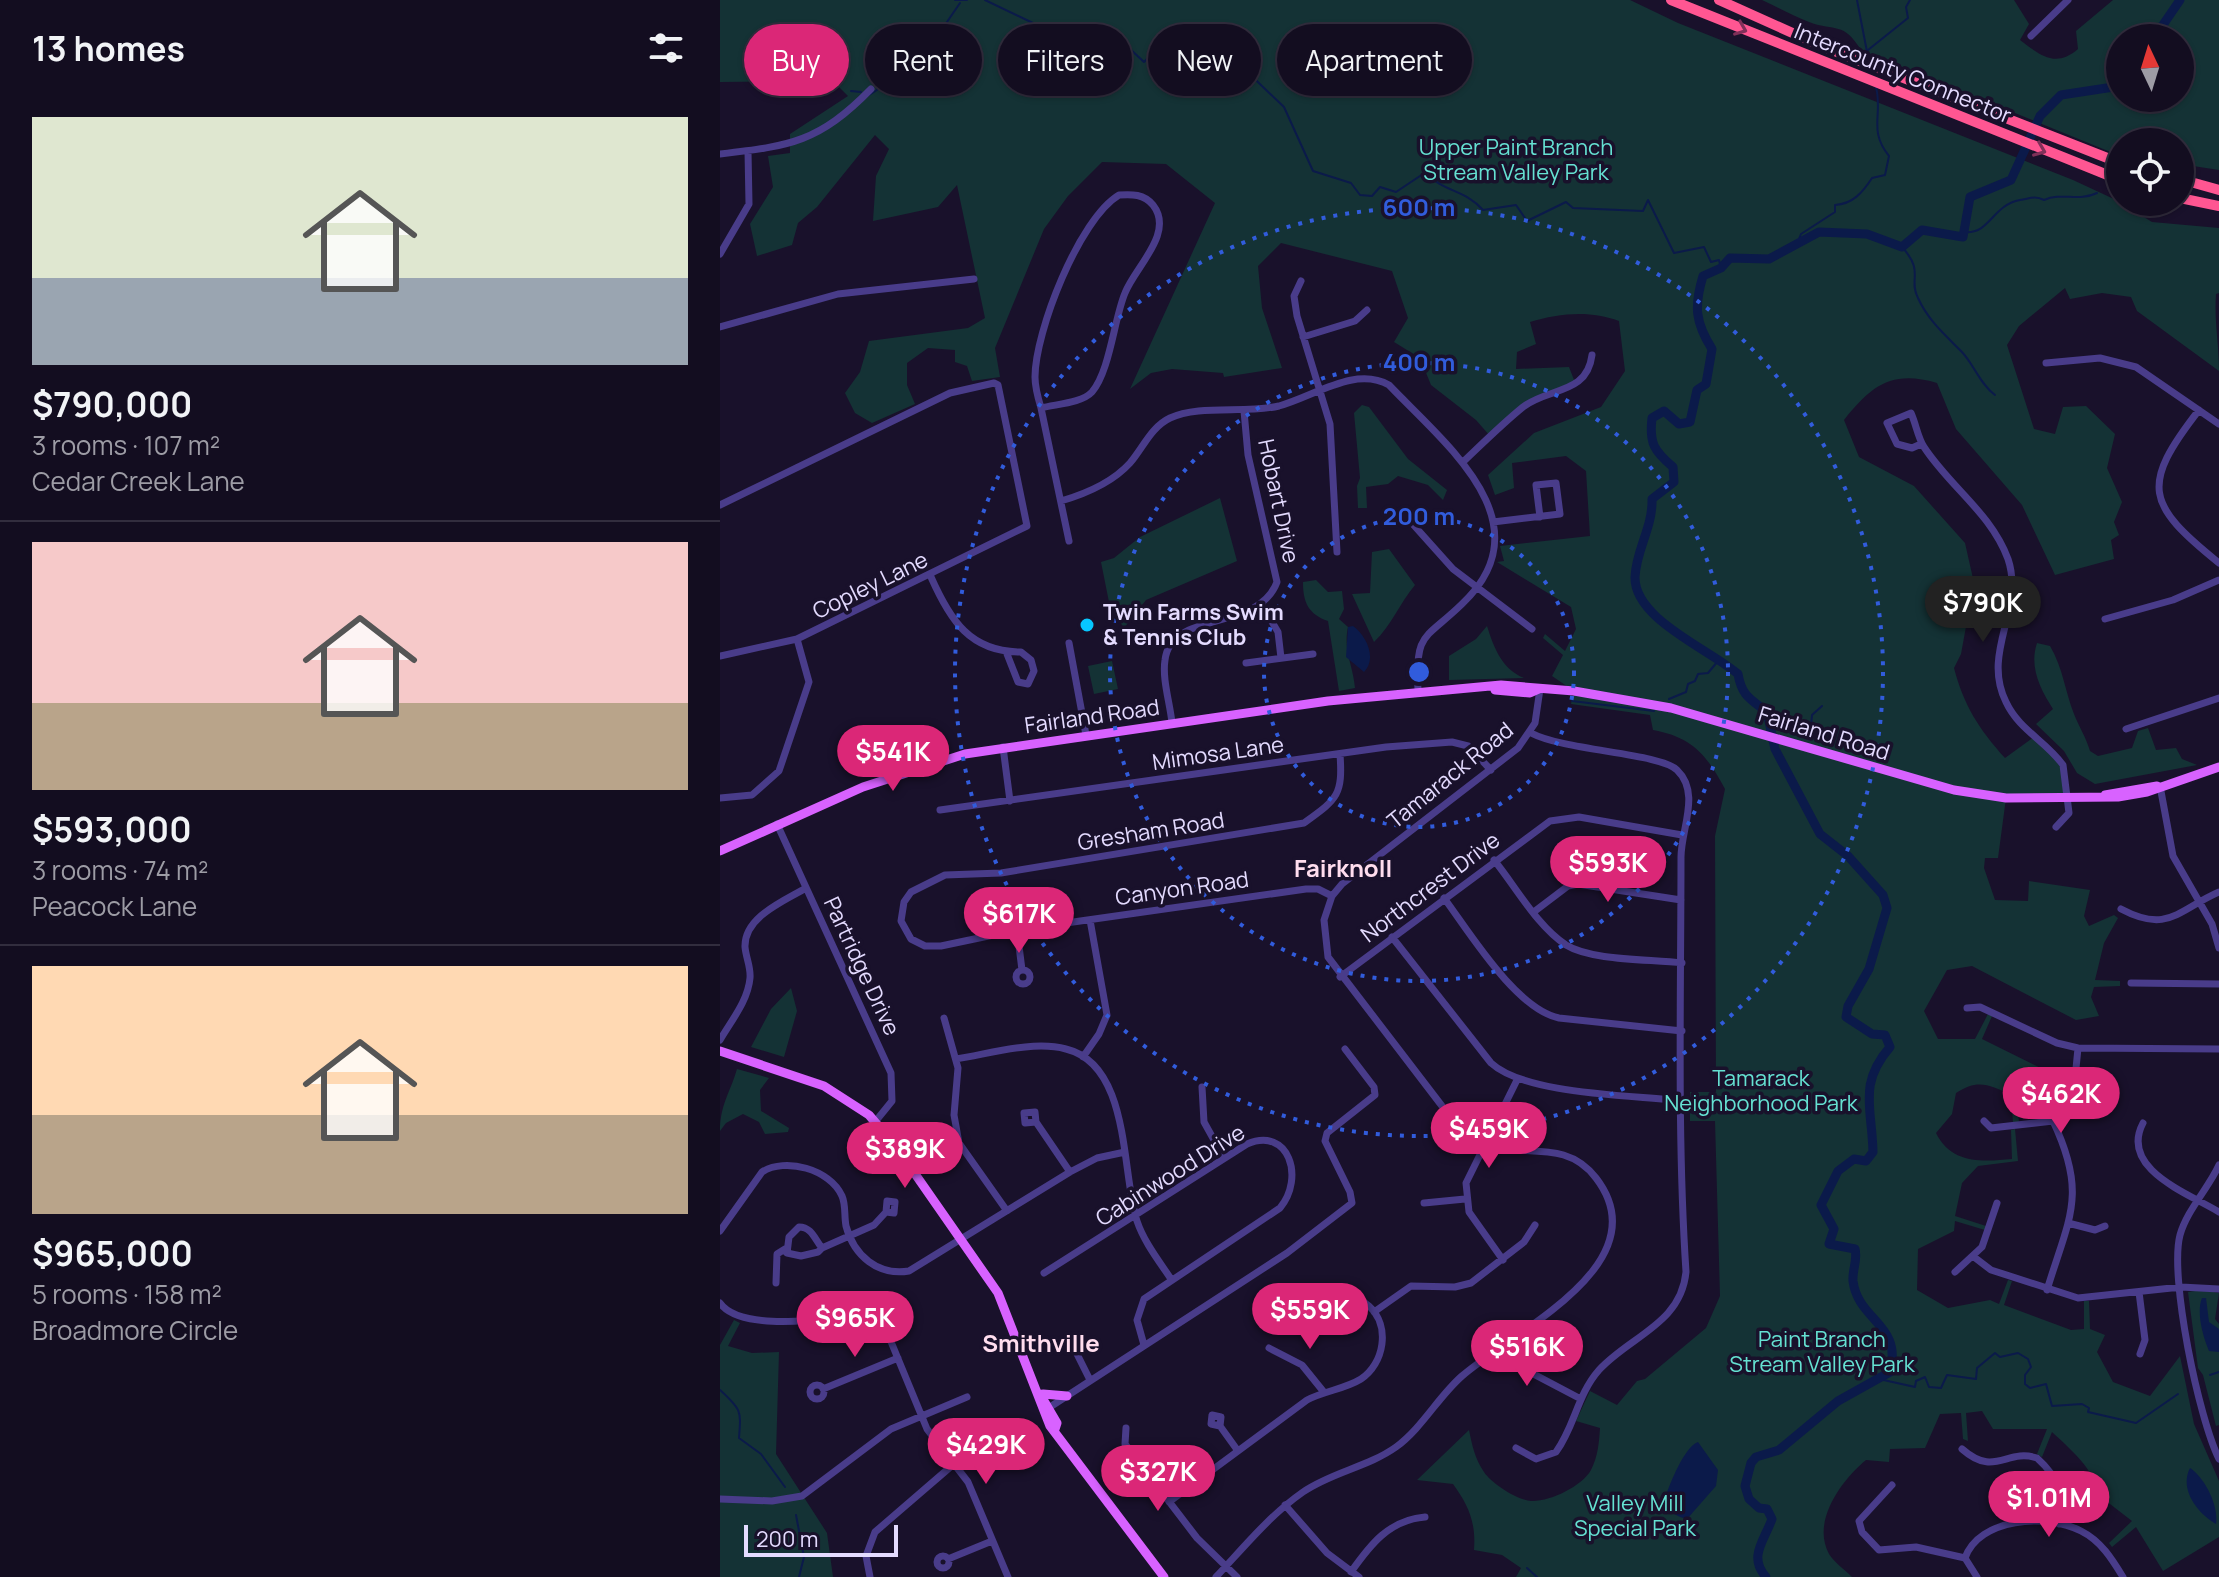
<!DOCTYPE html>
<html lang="en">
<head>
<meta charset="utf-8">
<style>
  body { margin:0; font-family:Manrope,sans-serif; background:#201b2d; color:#f1f3f6; height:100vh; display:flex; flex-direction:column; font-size:30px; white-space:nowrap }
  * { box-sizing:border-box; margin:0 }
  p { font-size:26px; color:#9d9ca5 }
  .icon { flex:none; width:44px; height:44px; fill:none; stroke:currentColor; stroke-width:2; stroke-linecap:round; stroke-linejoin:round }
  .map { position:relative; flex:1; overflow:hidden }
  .details { display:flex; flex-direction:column; background:#130d20; width:720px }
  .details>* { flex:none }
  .banner { position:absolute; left:24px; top:24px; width:760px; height:72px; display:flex; gap:16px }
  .needle { width:52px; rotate:356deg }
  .controls { position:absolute; left:1386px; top:24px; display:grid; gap:16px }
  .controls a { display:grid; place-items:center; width:88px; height:88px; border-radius:50%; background:#130d20; box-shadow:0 2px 6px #0004,0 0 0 2px #322d3e; font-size:40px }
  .scale { position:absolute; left:24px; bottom:20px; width:154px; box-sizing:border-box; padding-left:8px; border:4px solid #e4dbff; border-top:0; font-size:22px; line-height:28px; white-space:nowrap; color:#e4dbff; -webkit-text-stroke:6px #19112b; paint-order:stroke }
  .price { position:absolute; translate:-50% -68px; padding:0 18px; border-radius:28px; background:#db2777; color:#fff; font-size:26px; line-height:52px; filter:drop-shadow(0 2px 4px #0008) }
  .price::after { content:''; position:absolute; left:50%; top:48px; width:24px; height:18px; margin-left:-12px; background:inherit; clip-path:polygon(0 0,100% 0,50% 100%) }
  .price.on { background:#222; color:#fff }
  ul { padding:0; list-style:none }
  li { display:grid; align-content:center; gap:16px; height:424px; padding:0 32px }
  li+li { border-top:2px solid #322d3e }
  li span { display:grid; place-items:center; height:248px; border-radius:0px; color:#555 }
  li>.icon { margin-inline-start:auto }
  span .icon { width:144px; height:144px; fill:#fffc; stroke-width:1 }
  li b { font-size:34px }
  h2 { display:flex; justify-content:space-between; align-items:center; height:96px; padding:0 32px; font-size:34px }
  .tag { padding:0 28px; border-radius:36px; background:#130d20; box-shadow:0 2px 6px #0004,0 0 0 2px #322d3e; font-size:28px; line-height:72px }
  .tag.on { background:#db2777; color:#fff }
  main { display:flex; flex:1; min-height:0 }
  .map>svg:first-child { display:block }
  .green { fill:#143235; fill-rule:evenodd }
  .water { fill:#0b1a4a }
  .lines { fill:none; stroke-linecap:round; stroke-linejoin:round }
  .stream { stroke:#0b1a4a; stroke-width:2 }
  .river { stroke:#0b1a4a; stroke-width:9 }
  .minor { stroke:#493c8a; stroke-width:7 }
  .major { stroke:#d862ff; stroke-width:9 }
  .highway { stroke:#ff5692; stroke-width:10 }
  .oneway { stroke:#803059 }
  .ring { fill:none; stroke:#315cdc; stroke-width:4; stroke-dasharray:4 8 }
  .poi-dot { fill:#07c7ff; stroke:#19112b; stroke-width:3 }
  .labels { text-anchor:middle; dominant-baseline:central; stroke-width:7; stroke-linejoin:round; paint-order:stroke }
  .street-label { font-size:22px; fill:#e4dbff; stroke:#19112b }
  .park-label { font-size:22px; fill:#65e1d2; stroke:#19112b }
  .poi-label { font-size:22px; font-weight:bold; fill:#e4dbff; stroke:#19112b; text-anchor:start }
  .neighbourhood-label { font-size:24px; font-weight:bold; fill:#fde; stroke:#19112b }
  .centre { fill:#315cdc; stroke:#19112b; stroke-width:4 }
  .ring-label { font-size:24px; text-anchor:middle; font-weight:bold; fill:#315cdc; stroke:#19112b; stroke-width:7; stroke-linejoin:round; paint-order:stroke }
</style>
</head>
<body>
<main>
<section class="details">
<h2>13 homes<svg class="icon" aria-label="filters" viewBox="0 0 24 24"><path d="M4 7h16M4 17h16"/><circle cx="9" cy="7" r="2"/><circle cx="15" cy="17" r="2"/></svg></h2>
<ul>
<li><span style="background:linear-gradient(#dfe7d0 65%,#9aa5b1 0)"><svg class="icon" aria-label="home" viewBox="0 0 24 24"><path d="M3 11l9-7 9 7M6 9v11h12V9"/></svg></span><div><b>$790,000</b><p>3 rooms · 107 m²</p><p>Cedar Creek Lane</p></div></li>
<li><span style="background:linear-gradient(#f6c9c9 65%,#b9a48a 0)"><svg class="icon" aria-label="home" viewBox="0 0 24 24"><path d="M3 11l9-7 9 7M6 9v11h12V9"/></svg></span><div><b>$593,000</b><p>3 rooms · 74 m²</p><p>Peacock Lane</p></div></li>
<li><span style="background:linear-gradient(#ffd9b3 60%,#b9a48a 0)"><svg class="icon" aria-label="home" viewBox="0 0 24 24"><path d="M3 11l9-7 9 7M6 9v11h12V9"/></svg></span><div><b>$965,000</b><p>5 rooms · 158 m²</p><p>Broadmore Circle</p></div></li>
</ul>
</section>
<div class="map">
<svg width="1499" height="1577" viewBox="0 0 1499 1577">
  <rect width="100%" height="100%" fill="#19112b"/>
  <path class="green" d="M0,0H910L958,23L1353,180L1396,200L1432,222L1499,228V293L1496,294C1494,322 1499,342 1499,371L1417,311L1411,297L1382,293L1350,299L1345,288L1299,326L1287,345L1314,429L1335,434L1343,407L1366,406L1395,434L1387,468L1402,502L1394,522L1399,535L1391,540L1394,559L1335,575L1302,505L1236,429L1217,383C1172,370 1152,385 1124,420L1139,457L1194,486L1245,543L1254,583L1241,654L1234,668C1244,706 1259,729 1285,758L1314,737L1338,757L1348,800L1286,798L1278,858H1265L1264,868L1275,900L1308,901L1309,881L1370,890L1364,916L1369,926L1394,915L1398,918L1384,943L1375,980L1400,981V986L1374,987L1371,997L1379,1016L1356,1020L1252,966L1227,970L1204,1011L1218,1039H1255L1268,1014L1272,1016L1262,1039L1341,1078L1352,1079V1084L1324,1082L1323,1092L1297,1095L1299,1123H1293L1291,1095C1269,1084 1257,1079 1236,1093L1232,1114L1216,1133C1231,1164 1262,1162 1292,1159L1291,1130L1295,1129L1298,1161L1258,1166L1242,1183L1235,1216L1266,1226L1265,1230L1235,1221L1234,1231L1198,1249L1197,1290L1228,1308L1270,1300L1279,1304L1288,1280L1292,1281L1284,1305L1351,1330L1364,1329V1301H1369L1370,1329L1385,1335L1377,1352L1393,1382L1430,1396L1460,1356L1474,1424L1499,1481V1537L1443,1571L1416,1527L1392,1547L1389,1543L1412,1521L1377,1494C1377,1471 1348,1447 1332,1432L1322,1457L1317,1454L1327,1429H1273L1262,1411L1246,1413L1248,1441L1243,1439L1241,1413L1220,1414L1205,1448L1170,1449L1169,1462L1146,1460C1122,1480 1091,1521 1109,1554C1114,1562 1125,1570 1132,1577H796L801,1568L782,1555L754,1550C756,1523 749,1506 733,1484L697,1480L749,1430C752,1445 755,1459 764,1472C771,1483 797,1500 811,1501C830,1502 862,1486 871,1470C878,1456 879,1443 880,1428L856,1421L870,1391L897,1405L917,1381L925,1379L986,1328L1000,1296L995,1121H970V1092H996L995,836L1005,789C987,755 972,737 933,730L930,715L851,704L854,691L832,676L843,655L823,638L825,634L845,651L856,629L851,607L777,562L784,561L780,546L870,536L866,471L846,456L792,463L794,488L775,495L768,475L814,433L881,407L905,371L899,321C871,310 839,313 810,322L816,344L797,352L796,369L849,367L856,385L809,403L770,436L756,420L711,385L700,358L674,342L688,318L672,271L561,243L538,266L542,308L562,368L504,377L503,373L452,369L431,373L410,389L495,203L446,164L382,162L348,196L324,229L275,348L280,377L252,381L247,366L235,362V350L208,348L187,363V385L195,404L152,423L135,413L125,393L140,372L149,341L248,328L265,318L237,185L218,207L153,221L156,176L169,149L155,135L97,207L78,223L72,245L37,256L30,224L53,187L48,156L70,153V134L128,96L114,82L90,96L73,81L0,82Z
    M1042,0H1294L1309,24L1300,40C1321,56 1336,68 1358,49L1356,31L1393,0H1499V170L1460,164V142H1400V154L1393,153L1141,50C1123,21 1116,32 1089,22C1073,16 1057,7 1042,0ZM1400,38H1460V98H1400Z
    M642,405L649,407L688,459L727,490L723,500L708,485L678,476L668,484L646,487L647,508H638L637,486L640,478L634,413Z
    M500,498L517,561L426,600L404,628L390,607L381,562L394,558L420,537Z
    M669,549L695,585C679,604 672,625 654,642L632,594L650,593L652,552Z
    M596,580L608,592L622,591L624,609L619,619L628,627C623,651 633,665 635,688L619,691L608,621C588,614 583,602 583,582Z
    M767,626C774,648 782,669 804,678L729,680V656L756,639Z
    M1317,643L1330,646C1343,668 1345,691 1354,714C1359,727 1366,737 1370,751L1378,756L1412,748L1418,731L1428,728L1436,750L1456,748L1462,759L1477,765L1375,784L1357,773L1344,751L1316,724L1333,709C1320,689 1309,667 1317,643Z
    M392,661L398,689L374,694L368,666Z
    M71,988L77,1011L64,1057L31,1047L51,1009Z
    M17,1069L49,1078L40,1090L41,1111L69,1128L68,1132L45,1134L39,1122L23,1114L6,1123L0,1131C0,1105 10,1093 17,1069Z
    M1482,1290L1499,1293L1495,1319L1499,1324V1425L1496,1426L1483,1375L1478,1368L1468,1292Z
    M14,1320L20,1323L8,1346L32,1353L59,1352L56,1454L107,1533L113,1577H0V1345Z"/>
  <path class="water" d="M633,626C647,636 657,659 644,672L626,657L628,627Z
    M1482,1298H1486L1489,1322L1499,1329V1352L1489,1351C1483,1337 1476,1312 1482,1298Z
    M978,1442L998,1470L996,1486L967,1519C956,1517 946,1510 945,1498C950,1484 964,1447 978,1442Z
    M1470,1468C1485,1478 1499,1506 1496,1524C1477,1513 1459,1489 1470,1468Z"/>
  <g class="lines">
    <path class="stream" d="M235,0H247
      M265,0L313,23L318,38L342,37L393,60L400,59L401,52L409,48L424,62L433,53L447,54L450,74L466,75L468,62L489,73L497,66L517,62L564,107L593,171L631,183L640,195L652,196L660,187L676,192L706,172C721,192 745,189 763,210L796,205L807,221L846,202L853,208L923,211L928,200L954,253L984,247L991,262L999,260L1001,268
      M1137,0L1149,62
      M1148,50L1188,18L1186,7L1190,0
      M131,91L141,92
      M146,97L157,90L158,70L173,64L178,56L185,55L204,36L218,35L240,3
      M1244,232C1270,235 1272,205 1300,200C1309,199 1314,195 1324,200C1342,192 1358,202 1377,193
      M1077,244L1081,234L1115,212V205C1133,204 1143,192 1152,178L1165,175L1169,156C1148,130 1163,115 1156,87
      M1182,247C1205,272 1188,279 1198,298C1208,320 1224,334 1241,351C1254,364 1259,383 1275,395
      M949,699L966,692L968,684L975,681L978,674L988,673L998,661
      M852,701L934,711
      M1052,729L1064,723L1086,729L1091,726L1092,715L1102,706
      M1490,1375L1499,1372
      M1159,1379L1195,1387L1196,1381L1205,1377L1209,1387L1221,1388L1227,1375L1256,1379L1257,1368L1275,1353L1280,1357L1298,1353L1308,1359L1311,1367L1305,1375V1384L1310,1388L1326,1384L1332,1406L1362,1404L1369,1408L1368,1412L1416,1423L1458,1394
      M0,1390C22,1410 21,1411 19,1438L41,1454L65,1487
      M76,1515L84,1557L79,1577
      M807,1568L817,1577"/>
    <path class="river" d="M1434,38L1460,0
      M1046,1577C1028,1557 1044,1541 1052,1519L1047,1509L1039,1508L1029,1499L1025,1486L1031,1463L1036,1457L1059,1450L1118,1401L1170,1372C1183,1324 1138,1321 1133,1281C1132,1270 1138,1260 1135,1249L1109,1244L1114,1229L1101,1205L1118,1171L1134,1159L1146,1161L1153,1152C1152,1107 1138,1084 1170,1047L1165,1035L1152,1034L1126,1017L1128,1006L1149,969L1167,908L1163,895L1128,856L1100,834L1055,749L1047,712C1031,699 1022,697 1018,674C989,649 914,619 915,577C916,550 933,527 932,499L954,482L953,467C934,451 929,443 932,418L944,411L959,424L970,422L977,390L986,384L992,349C975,322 974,306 983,276L1001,268L1010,258L1049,259L1099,232L1147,234L1182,247L1202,230L1243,237L1250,197L1291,180L1320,116L1341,95L1400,86"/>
    <path class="minor" d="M1311,36L1348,0
      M0,154C71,146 99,142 151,89
      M399,195C412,194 424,194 433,205C455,233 415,267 405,293C394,319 390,371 372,392C362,403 336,404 321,408C318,398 315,388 315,377C315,332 359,219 399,195Z
      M0,254L29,204L28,151
      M581,281L574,296L577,316L610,424L617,552
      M0,327L118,294L254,279
      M583,337L635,321L647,310
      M1326,363L1380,358L1416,367L1499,424
      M321,408L349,541
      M1479,410C1420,486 1426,504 1499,563
      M1201,444L1192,448L1177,444L1167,423L1191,413C1196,424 1198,438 1204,447C1230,487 1271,513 1288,559C1305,609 1261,652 1286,702C1299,730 1326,741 1343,765L1349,813L1336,827
      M743,462C762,444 782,424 803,407C829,387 867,395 872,355
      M341,501C365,494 392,483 410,463C423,448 431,427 450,418C479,404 526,414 559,406C595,396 635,366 669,385C724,443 828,523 742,604C705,640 695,631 698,690
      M0,505L230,393L274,383L278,385L307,526L77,639L0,656
      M690,521L733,569L812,629
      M773,522L840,514L836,483L816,485L820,517
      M211,577C230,620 250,652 301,652L311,660L314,671L308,684L298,682L287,654
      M542,605L558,632L561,658
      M1385,619L1453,600L1499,580
      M349,643L366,735
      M526,663L593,654
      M452,723C450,703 442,679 445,660C451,609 538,633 557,582L528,455L524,411
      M1406,729L1499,698
      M283,747L290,801
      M1440,786L1453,856L1492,924L1499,948
      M0,798L32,795L59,771L89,682L77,639
      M220,810L666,747L732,742L748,746L771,770
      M57,824L171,1073L172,1101L155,1122
      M774,860C796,887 817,926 846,945C872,961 931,959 962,963
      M612,896L598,889H586L297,930L221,946H205L191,939L181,921L184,902L191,892L225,875L281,873L584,823C617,799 623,796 620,754
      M724,898C750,933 796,1009 839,1018L962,1031
      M1401,909C1448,934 1458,910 1499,892
      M815,911L848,886L858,884L961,900
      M297,930L302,970
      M672,937L771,1063C806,1095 913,1095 962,1101
      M296 977a7 7 0 1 1 14 0a7 7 0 1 1-14 0Z
      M620,977L830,821L859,817L962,835
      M1411,983L1499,984
      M1247,1008L1260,1007L1337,1043L1358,1048L1499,1049
      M224,1018L238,1068L234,1115L239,1143L287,1211
      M0,1040C11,1021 28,1001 30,978C31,967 26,958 25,947C24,917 64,901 86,888
      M363,1057L379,1034L387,1015L370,920
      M236,1059C269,1054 313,1040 346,1049C411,1065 401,1172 417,1221C424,1242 439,1261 451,1279
      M482,1087L484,1122L504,1158
      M1264,1121L1271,1128L1333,1121L1340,1117L1353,1099L1358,1048
      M316,1122L305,1123L304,1113L315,1112L316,1122L350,1172
      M1423,1123C1399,1169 1468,1193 1499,1212
      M1499,1165C1488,1189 1467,1210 1460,1235C1449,1277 1479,1419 1499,1459
      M704,1203L745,1199
      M1348,1223L1375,1230L1385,1226
      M79,1227C92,1227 95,1240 102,1248L98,1252L81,1256L67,1253L69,1237Z
      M0,1231L42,1172C65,1157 110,1169 122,1196C126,1205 124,1216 126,1226C134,1256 158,1276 189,1271L350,1172L377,1158L405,1152
      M102,1248L154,1225L166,1212L174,1213L175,1202L167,1201L166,1212
      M1254,1257L1271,1270L1358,1298L1461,1287L1499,1289
      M783,1260L749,1212L746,1183L797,1080
      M1235,1272L1262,1247L1277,1203
      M324,1273L527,1144C569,1126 585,1178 560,1208L424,1299L417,1320L424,1345
      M56,1283L57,1254L65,1249
      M1327,1290C1349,1217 1368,1195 1333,1121
      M1419,1292L1425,1340L1420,1354
      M0,1303C21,1333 109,1318 144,1316L167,1332L207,1429L248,1482L288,1577
      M654,1312L691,1286L735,1287L751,1283L804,1242L815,1225
      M782,1346L802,1368L859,1398
      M549,1348L582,1365L603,1391
      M356,1352L363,1345L356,1338L349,1343L350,1348L356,1352L370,1380
      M90 1392a7 7 0 1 1 14 0a7 7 0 1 1-14 0Z
      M103,1389L178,1358
      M330,1407L567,1253L632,1203L630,1192L605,1141L607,1133L655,1095L654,1087L625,1049
      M500,1426L501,1417L492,1415L491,1424L500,1426L518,1451
      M406,1428L405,1444L477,1538L517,1577
      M796,1448L816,1459L836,1452C855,1426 857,1395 879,1370C910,1336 961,1324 966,1272C957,1134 961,996 961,857C961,829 981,793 957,770C940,753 845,751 811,733
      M1242,1449C1275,1478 1286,1448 1317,1458C1339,1478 1344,1494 1339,1524
      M1172,1485L1139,1521L1142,1532L1159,1550L1196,1547L1245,1558
      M0,1499L52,1501L82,1496L171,1429L247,1397
      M449,1502L587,1400C604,1391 625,1389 641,1379C664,1364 671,1326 649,1306C641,1299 630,1296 620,1293
      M565,1505L607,1553L639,1577
      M217 1562a6 6 0 1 1 12 0a6 6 0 1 1-12 0Z
      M1245,1558C1259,1518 1326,1513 1361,1531C1381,1541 1392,1559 1403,1577
      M1245,1558L1257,1577
      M228,1559L272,1541
      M631,1572C650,1545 669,1520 705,1517
      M150,1577L146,1556L155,1532L235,1463
      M496,1577C524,1547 550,1515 583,1492C612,1472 648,1467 676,1447C702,1428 718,1397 742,1376C792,1332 942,1264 876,1178C851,1145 818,1153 782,1149C763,1146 749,1136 735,1123L608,957L604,920L612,896L622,884L798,748L815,723L820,689"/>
    <path class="major" d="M775,690L810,693L819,689
      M1385,795L1437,786
      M0,851L143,787L245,754L608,701L781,685L854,691L951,708L1234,790L1286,798L1398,797L1427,792L1499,767
      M0,1051L104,1086L149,1115L177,1148L278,1293L330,1426L444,1577
      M320,1394L337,1423L335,1429
      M323,1394L347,1396"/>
    <path class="highway" d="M951,0L1400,180
      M999,0L1097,44L1400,163
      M1460,179L1499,190
      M1460,198L1499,206"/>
  </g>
  <defs><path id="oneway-chevron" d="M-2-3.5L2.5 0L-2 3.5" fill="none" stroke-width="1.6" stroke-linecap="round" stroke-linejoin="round" transform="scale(2)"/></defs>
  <g class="oneway">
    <use href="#oneway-chevron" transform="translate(1021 29) rotate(22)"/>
    <use href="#oneway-chevron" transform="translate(1320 150) rotate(22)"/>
  </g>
  <g class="ring">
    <circle cx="699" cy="672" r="155"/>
    <circle cx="699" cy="672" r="309"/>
    <circle cx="699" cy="672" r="464"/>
  </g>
  <circle class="poi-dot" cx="367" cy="625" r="8"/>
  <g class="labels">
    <g class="street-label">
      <text transform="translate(1183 73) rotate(22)">Intercounty Connector</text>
      <text transform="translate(559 501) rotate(78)">Hobart Drive</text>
      <text transform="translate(150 585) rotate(-26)">Copley Lane</text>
      <text transform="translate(372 716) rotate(-8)">Fairland Road</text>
      <text transform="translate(1104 733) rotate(17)">Fairland Road</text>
      <text transform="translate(498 753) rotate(-8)">Mimosa Lane</text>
      <text transform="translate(730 775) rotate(-39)">Tamarack Road</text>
      <text transform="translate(431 831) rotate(-9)">Gresham Road</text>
      <text transform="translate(710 887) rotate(-37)">Northcrest Drive</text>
      <text transform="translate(462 888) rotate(-8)">Canyon Road</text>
      <text transform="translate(142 966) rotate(65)">Partridge Drive</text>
      <text transform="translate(450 1175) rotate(-32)">Cabinwood Drive</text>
    </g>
    <g class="park-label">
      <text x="796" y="147">Upper Paint Branch<tspan x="796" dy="25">Stream Valley Park</tspan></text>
      <text x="1041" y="1078">Tamarack<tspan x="1041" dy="25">Neighborhood Park</tspan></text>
      <text x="1102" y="1339">Paint Branch<tspan x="1102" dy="25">Stream Valley Park</tspan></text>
      <text x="915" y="1503">Valley Mill<tspan x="915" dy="25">Special Park</tspan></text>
    </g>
    <g class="poi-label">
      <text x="383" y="612">Twin Farms Swim<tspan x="383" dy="25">&amp; Tennis Club</tspan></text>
    </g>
    <g class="neighbourhood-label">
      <text x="623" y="867">Fairknoll</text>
      <text x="321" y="1342">Smithville</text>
    </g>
  </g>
  <circle cx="699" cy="672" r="12" class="centre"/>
  <g class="ring-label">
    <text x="699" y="216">600 m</text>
    <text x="699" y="371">400 m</text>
    <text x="699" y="525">200 m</text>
  </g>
</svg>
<div class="controls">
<a><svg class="needle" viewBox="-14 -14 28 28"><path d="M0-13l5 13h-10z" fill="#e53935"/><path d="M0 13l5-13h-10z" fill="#9d9ca5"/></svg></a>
<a><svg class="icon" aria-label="locate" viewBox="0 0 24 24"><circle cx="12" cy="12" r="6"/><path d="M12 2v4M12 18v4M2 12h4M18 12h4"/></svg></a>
</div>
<div class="scale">200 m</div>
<b class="price on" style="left:1263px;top:644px">$790K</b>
<b class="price" style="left:173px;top:793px">$541K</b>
<b class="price" style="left:888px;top:904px">$593K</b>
<b class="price" style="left:299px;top:955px">$617K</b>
<b class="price" style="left:1341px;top:1135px">$462K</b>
<b class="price" style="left:769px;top:1170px">$459K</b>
<b class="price" style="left:185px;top:1190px">$389K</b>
<b class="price" style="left:590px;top:1351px">$559K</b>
<b class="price" style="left:135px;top:1359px">$965K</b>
<b class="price" style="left:807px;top:1388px">$516K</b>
<b class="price" style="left:266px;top:1486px">$429K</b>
<b class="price" style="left:438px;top:1513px">$327K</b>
<b class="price" style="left:1329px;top:1539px">$1.01M</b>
<div class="banner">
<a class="tag on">Buy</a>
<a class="tag">Rent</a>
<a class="tag">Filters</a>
<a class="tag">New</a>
<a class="tag">Apartment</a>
</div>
</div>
</main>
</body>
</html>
